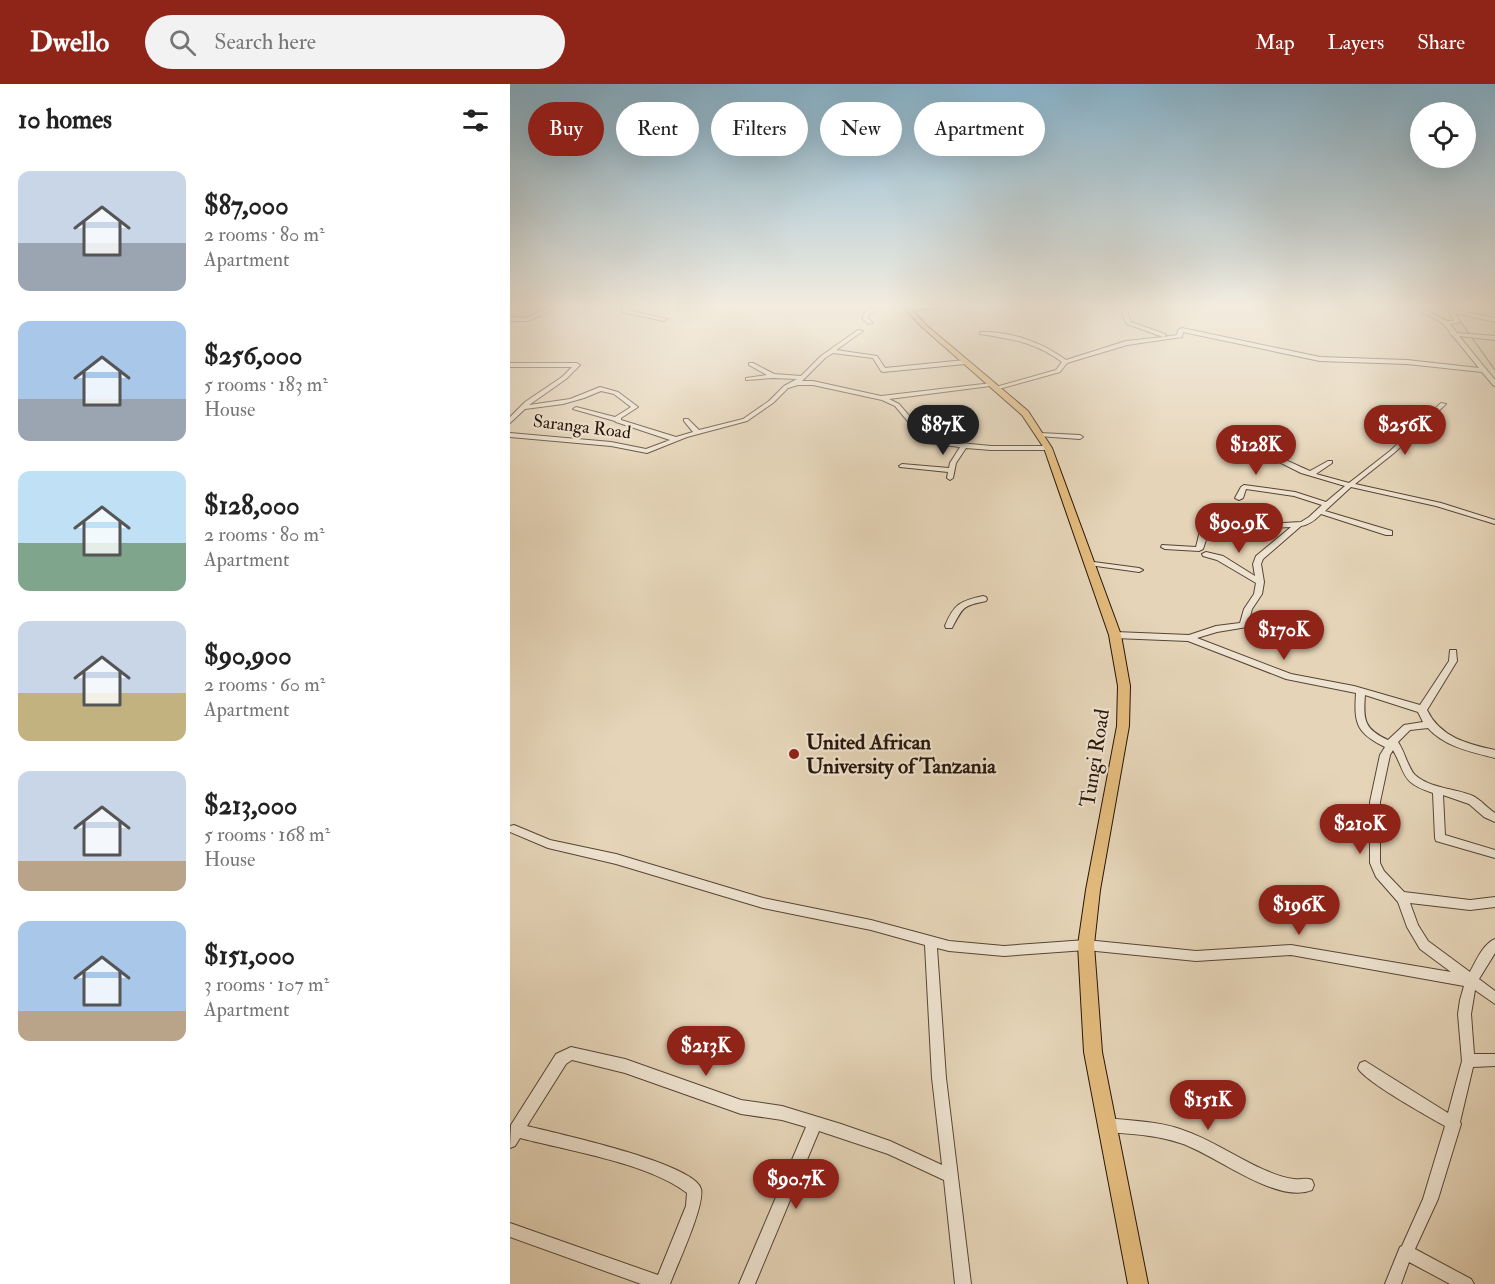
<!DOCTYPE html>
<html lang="en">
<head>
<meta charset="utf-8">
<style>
  body { margin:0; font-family:"IM FELL Double Pica",serif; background:#f2f2f2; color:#222; height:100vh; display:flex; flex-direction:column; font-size:22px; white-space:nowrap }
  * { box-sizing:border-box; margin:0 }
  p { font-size:20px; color:#767676 }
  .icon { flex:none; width:33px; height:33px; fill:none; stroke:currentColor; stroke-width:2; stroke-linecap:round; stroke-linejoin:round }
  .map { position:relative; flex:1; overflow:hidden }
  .sheet { display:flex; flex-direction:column; background:#fff; width:510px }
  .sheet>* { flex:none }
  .top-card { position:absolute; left:18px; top:18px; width:570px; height:54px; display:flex; gap:12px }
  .tools { position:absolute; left:900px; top:18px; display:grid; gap:12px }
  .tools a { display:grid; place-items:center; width:66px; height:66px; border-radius:50%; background:#fff; box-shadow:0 6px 24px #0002; font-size:30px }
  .price { position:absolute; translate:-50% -51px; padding:0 14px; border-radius:21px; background:#8f2418; color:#fff; font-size:20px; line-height:39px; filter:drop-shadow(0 2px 3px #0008) }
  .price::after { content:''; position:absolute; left:50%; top:36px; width:18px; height:14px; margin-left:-9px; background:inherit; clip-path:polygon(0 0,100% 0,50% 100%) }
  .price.active { background:#222; color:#fff }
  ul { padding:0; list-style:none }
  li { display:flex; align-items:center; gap:18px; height:150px; padding:0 18px }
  li span { display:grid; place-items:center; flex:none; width:168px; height:120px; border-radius:12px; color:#555 }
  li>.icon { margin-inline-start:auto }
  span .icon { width:72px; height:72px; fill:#fffc; stroke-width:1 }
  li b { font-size:26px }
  h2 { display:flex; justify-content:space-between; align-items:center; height:72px; padding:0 18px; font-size:26px }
  .tag { padding:0 21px; border-radius:27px; background:#fff; box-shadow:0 6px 24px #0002; font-size:21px; line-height:54px }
  .tag.active { background:#8f2418; color:#fff }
  header { display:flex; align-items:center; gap:36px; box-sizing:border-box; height:84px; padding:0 30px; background:#8f2418; color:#fff }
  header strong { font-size:28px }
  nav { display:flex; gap:33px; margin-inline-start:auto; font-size:21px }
  .search { width:420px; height:54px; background:#f2f2f2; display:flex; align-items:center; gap:15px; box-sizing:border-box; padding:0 21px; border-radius:33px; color:#767676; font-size:22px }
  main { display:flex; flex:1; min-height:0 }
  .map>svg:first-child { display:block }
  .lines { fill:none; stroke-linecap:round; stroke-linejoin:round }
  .stream { stroke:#6a776c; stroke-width:1.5 }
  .minor-casing { stroke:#574535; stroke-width:2 }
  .major-casing { stroke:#28150a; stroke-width:2 }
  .minor { fill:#eee3d0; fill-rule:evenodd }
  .major { fill:#e2ba7c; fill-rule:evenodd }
  .poi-dot { fill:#8f2418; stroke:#eee3d0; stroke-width:2 }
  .labels { text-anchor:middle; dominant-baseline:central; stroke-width:4.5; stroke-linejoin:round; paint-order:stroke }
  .far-street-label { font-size:18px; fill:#28150a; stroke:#eee3d0 }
  .poi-label { font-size:21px; font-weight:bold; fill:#28150a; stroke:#eee3d0; text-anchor:start }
  .street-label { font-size:21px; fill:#28150a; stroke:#eee3d0 }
</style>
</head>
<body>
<header>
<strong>Dwello</strong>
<div class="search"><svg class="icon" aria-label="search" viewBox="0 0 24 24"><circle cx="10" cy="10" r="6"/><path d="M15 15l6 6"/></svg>Search here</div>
<nav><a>Map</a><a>Layers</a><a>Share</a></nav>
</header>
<main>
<section class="sheet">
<h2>10 homes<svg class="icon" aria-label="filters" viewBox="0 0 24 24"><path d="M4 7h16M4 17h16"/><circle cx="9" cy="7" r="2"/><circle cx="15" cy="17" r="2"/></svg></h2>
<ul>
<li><span style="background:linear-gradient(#c9d6e8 60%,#9aa5b1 0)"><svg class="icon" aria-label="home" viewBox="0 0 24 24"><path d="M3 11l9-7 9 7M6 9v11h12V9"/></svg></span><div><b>$87,000</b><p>2 rooms · 80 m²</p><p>Apartment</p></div></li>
<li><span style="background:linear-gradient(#a9c7e8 65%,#9aa5b1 0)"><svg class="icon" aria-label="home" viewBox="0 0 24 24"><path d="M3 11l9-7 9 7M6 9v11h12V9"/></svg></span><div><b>$256,000</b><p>5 rooms · 183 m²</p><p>House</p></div></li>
<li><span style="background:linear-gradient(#bfe0f5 60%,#7fa58c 0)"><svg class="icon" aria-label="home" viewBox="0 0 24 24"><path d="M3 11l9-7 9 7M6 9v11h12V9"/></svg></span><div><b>$128,000</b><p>2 rooms · 80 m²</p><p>Apartment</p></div></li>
<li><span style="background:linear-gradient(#c9d6e8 60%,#c2b280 0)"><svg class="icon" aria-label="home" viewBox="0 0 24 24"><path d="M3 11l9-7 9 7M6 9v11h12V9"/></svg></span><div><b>$90,900</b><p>2 rooms · 60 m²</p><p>Apartment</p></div></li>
<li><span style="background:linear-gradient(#c9d6e8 75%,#b9a48a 0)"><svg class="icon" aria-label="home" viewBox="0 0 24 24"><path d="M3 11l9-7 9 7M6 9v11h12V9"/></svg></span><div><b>$213,000</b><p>5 rooms · 168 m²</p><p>House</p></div></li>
<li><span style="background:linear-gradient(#a9c7e8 75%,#b9a48a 0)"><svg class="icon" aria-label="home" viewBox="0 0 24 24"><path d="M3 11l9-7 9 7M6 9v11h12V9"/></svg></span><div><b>$151,000</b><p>3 rooms · 107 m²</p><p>Apartment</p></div></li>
</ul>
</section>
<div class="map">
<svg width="985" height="1200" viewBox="0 0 985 1200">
  <rect width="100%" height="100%" fill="#e5d4b7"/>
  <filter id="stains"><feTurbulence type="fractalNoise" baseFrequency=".00333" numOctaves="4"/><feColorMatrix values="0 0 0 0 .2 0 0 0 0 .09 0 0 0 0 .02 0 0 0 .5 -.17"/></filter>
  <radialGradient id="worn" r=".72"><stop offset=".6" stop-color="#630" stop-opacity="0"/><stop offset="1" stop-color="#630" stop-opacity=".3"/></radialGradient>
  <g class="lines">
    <path class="stream" d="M945,230L985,286"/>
    <defs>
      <path id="minor" d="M46,221H53L18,237H0V233L15,234Z
        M116,221H121L117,226L157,235L154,237L112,228L111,227Z
        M367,221H373L359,230L358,234L363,239L358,240L352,234L355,228Z
        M430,221H458L455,223L397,226L394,224L397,222Z
        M615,221H620L618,230L621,238L655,250L656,251L653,253L667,251L668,246L672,244L810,273L897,276L969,284L943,252L941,251C936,235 911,230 897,221H904L937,237H944L935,221H940L943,226L985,234V238L945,229L950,238L940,240L947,249L985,252V256L949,252L985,296V302L983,301L972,288L897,280L810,277L673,248L672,253L617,261L557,279L550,288L485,306L482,304L546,286L552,278C525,258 502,255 470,250V248C500,247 532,258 556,276L616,257L653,253L617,240L612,230Z
        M348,246L353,247L326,266L367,272L375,284L455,276L458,278L455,280L373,288L371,287L363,274L323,269L315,274L292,297H303L371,312L482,299L483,300L480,302L379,315L389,320L420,356L481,362H538L541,364L538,366H481L456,364L446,379L443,394L440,396L437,394L438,388L390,383L389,382L392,380L439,384L440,379L450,363L416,359L385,322L372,316L303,301H288L278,304L263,319L237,337L177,353L137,369L101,362L0,353V349L101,358L136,365L160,356L106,338L105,337L63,325L66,323L105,333L121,323L104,310L91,307L74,314L53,320L15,325L0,339V333L15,318L52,293L62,283H0V279H67L70,281L56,295L19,321L60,315L90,303L108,308L128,323L111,334V336L166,353L183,348L174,337V335H178L189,346L233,335L259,317L274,302L287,295L263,294L236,296V294L257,291L239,281V279H243L264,290L291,292L311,272Z
        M931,319L936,320L884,369L845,400L931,419L985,436V440L926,422L841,403L815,427L882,447V451H876L811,430C805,436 799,441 791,442L753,475L751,480L754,498L752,510L742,525L737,543L707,548L687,554L781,590L844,602L910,621L939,577L940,566H946L947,577L917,626C930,653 957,660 985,666V674C962,668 935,663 918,644L900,646L888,658C895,668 898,684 905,691C921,705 945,704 963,712C971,716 977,724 985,729V738L974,733L959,720L933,711L935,751L985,766V774L926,757L925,754L923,709C890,698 897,691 883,666L880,671L870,718V779L874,787L894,808L960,816L985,813V823L960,826L900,819L908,841L918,857L960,888C966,877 973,860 985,855V869L969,895L985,907V920L965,906L961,930L964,970H985V982L963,983L950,1038L951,1040L928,1115L905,1165L961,1195L964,1200H940L899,1178L891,1200H875L890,1163L892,1162L913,1115L935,1042C919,1033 854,997 848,984L850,979L855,977L938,1029L952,977L948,930L950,916L954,902L781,871L686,877L576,866L494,872L439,867L427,864L436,994L461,1200H445L434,1096L378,1070L309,1047L245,1200H229L296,1043L272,1036L231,1030L115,989L62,976L56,980L17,1042C44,1049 185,1079 191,1105C195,1122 167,1181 160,1200H131L0,1153V1139L148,1191L176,1122L177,1109C138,1079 59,1067 10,1054L5,1062L0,1064L1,1041L46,970L61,963L115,975L231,1016L272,1022L331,1040L380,1057L432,1081L422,994L415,861L361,846L253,824L106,780L38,764L0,748V742L4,741L40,756L106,770L253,814L361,836L439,857L494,862L576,856L686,867L781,861L941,888L910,865L897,843L888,818L866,793L860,779V718L870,671L875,663C846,649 844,639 846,609L776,595L678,557L605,554L601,551L605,548L679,551L706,542L730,539L734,525L744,510L746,499L707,476L693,472L692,470L696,468L713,472L745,492L743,480L746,472L781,443L699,447L693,465L689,467L655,465L651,463L652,461L686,463L690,447L697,443L791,438L799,433L812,421L784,412L736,405L733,414L729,416L725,414L731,403L734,401L785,408L816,418L835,402L791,389L755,371V369C764,369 789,383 800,387L818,377H822V379L806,390L839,399L880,367ZM855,611L908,628L913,638L894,641L878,656C854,645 853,636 855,611Z
        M530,349L570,351L573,353L570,355L528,352V350Z
        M576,477L629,484L633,486L629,488L579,481H576L575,479Z
        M473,512L476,513L477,515L476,517C452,522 453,523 442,544H436L435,542C444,520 450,517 473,512Z
        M597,1034C621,1037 647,1037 670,1045C701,1055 728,1075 757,1087C766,1091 775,1094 784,1095C791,1096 796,1093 802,1096L804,1101L802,1106C766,1121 705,1070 670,1059C647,1051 621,1050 597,1048L592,1046L590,1041L592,1036Z"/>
      <path id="major" d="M391,221H398L416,241L518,327L542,364L611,551L620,602L619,642L590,806L584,861L592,968L638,1200H618L574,968L568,861L576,806L607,642L608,602L599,551L534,364L512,331L412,243Z"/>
    </defs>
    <use href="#minor" class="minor-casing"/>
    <use href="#major" class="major-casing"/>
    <use href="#minor" class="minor"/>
    <use href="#major" class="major"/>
  </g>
  <linearGradient id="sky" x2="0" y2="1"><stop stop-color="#87b6d1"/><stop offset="0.57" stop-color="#f3ecdf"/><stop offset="1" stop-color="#f3ecdf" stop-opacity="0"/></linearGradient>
  <rect width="985" height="389" fill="url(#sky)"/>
  <circle class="poi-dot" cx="284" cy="670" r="6"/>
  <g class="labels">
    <g class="far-street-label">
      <text transform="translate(72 343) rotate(7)">Saranga Road</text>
    </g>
    <g class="poi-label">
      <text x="296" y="658">United African<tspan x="296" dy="24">University of Tanzania</tspan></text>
    </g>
    <g class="street-label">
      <text transform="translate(585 674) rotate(-81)">Tungi Road</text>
    </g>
  </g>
  <rect width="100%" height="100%" filter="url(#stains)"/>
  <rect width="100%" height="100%" fill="url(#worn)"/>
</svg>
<div class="tools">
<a><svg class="icon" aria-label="locate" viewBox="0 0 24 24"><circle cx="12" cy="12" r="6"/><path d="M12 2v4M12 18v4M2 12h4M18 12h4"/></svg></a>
</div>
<b class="price active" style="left:433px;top:372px">$87K</b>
<b class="price" style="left:895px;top:372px">$256K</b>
<b class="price" style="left:746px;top:392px">$128K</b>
<b class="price" style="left:729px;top:470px">$90.9K</b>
<b class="price" style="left:774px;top:577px">$170K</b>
<b class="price" style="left:850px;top:771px">$210K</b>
<b class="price" style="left:789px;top:852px">$196K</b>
<b class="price" style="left:196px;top:993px">$213K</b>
<b class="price" style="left:698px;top:1047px">$151K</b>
<b class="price" style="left:286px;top:1126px">$90.7K</b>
<div class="top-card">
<a class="tag active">Buy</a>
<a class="tag">Rent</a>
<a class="tag">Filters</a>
<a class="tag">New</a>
<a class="tag">Apartment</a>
</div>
</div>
</main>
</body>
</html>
